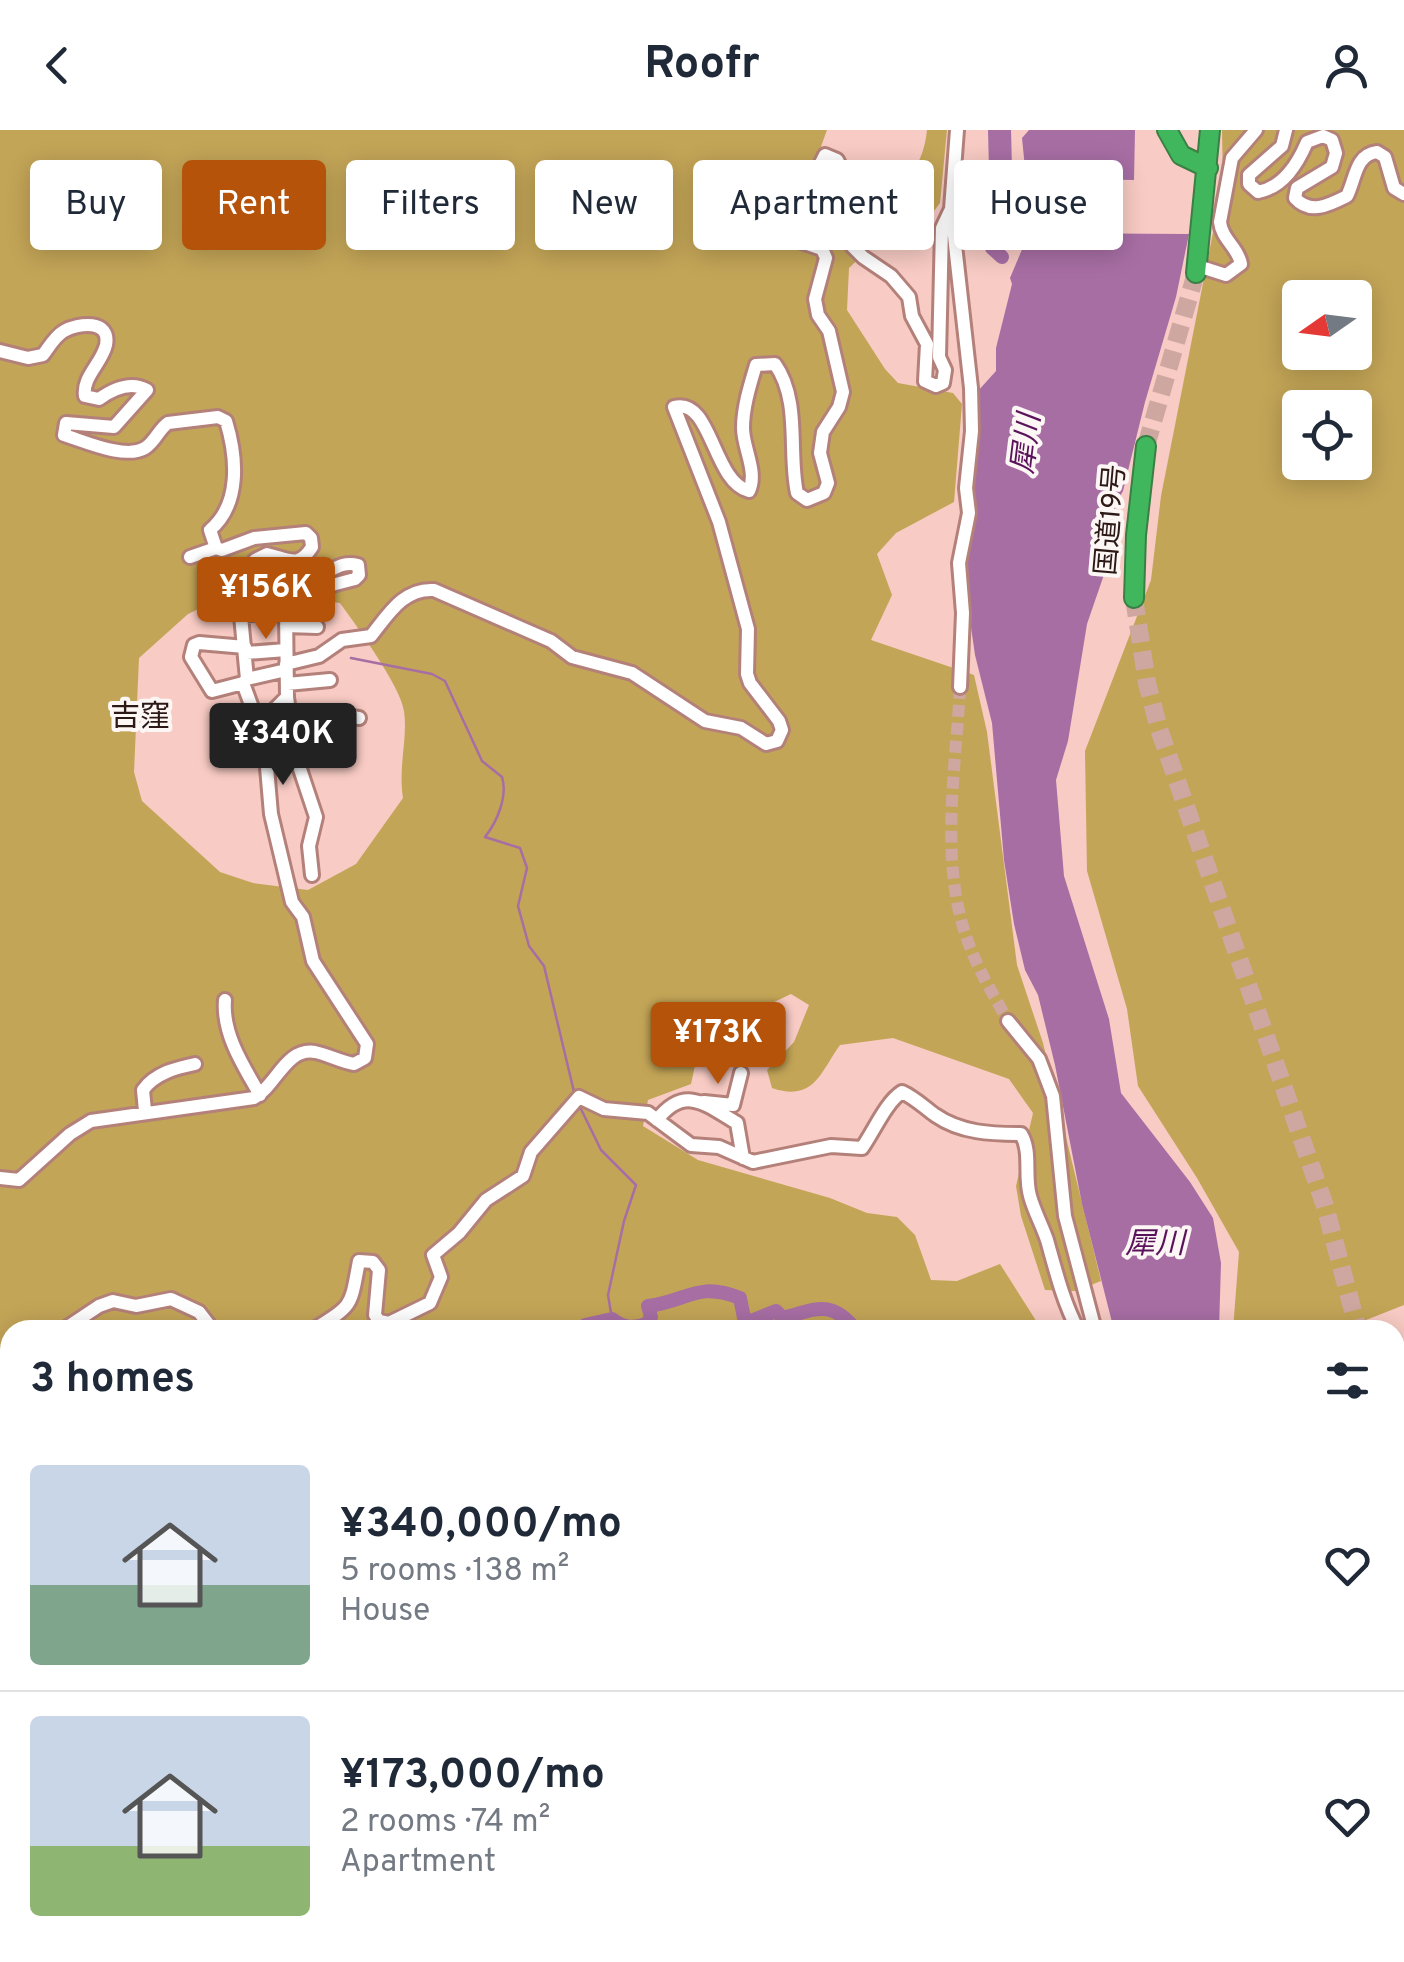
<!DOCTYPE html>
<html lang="en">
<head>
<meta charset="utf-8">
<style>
  body { margin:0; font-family:Overpass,"Noto Sans JP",sans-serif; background:#f2f2f3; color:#1f2937; height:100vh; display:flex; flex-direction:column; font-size:38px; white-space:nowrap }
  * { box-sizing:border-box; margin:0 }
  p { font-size:32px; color:#747a83 }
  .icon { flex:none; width:55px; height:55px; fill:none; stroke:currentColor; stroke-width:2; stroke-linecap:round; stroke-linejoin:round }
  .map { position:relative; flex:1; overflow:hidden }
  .drawer { position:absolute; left:0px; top:1190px; width:1405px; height:642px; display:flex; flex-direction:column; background:#fff; border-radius:30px 30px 0 0; box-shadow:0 5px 25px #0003 }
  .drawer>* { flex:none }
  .hud { position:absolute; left:30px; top:30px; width:1345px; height:90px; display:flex; gap:20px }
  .needle { width:65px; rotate:256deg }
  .tools { position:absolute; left:1282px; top:150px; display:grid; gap:20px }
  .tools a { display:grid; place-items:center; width:90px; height:90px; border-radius:10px; background:#fff; box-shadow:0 5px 25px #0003; font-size:50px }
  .price { position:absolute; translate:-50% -85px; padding:0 22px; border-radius:10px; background:#b45309; color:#fff; font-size:32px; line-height:65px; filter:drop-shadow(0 2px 5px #0008) }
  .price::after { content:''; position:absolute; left:50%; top:60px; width:30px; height:22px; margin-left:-15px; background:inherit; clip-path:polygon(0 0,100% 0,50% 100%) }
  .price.on { background:#222; color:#fff }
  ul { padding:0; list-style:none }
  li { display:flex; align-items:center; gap:30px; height:250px; padding:0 30px }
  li+li { border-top:2px solid #e0e1e3 }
  li span { display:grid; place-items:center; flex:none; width:280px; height:200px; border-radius:10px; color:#555 }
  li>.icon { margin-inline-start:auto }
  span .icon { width:120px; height:120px; fill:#fffc; stroke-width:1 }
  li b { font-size:42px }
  h2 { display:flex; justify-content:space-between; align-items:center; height:120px; padding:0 30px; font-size:42px }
  .tag { padding:0 35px; border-radius:10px; background:#fff; box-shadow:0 5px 25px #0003; font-size:35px; line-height:90px }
  .tag.on { background:#b45309; color:#fff }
  header { display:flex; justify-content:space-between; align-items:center; height:130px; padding:0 30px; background:#fff; font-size:45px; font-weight:700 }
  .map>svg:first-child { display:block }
  .forest { fill:#c3a557; fill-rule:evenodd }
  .water { fill:#a76ea4 }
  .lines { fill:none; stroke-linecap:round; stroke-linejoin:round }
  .stream { stroke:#a76ea4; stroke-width:2.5 }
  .river { stroke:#a76ea4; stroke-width:14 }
  .minor-tunnel { stroke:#cfa7a1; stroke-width:12; stroke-dasharray:12 6; stroke-linecap:butt }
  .highway-tunnel { stroke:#cfa7a1; stroke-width:18; stroke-dasharray:18 9; stroke-linecap:butt }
  .minor-casing { stroke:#b4817a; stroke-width:18 }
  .highway-casing { stroke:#3a7f44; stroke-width:22 }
  .minor { stroke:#fff; stroke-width:12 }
  .highway { stroke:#41b75d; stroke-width:18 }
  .labels { text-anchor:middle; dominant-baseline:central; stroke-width:8; stroke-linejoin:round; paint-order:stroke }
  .street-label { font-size:28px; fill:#2c1815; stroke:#fcf6f5 }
  .water-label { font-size:30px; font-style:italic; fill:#5a135a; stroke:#fcf6f5 }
  .neighbourhood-label { font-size:30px; fill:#2c1815; stroke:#fcf6f5 }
</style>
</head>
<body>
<header><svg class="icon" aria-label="back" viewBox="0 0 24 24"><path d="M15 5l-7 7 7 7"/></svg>Roofr<svg class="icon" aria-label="person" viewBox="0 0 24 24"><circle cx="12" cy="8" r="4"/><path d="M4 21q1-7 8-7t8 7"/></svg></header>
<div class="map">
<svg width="1404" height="1832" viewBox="0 0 1404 1832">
  <rect width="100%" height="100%" fill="#f8cbc4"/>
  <path class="forest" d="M0,0H827L815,33L829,69L867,86C899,63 923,41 927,0H947L940,73L921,98L877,111L849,138L847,180L885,239L898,253L953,263L962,274L954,372L896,403L877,424L892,465L871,510L974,545L987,602L1017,835L1043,913L1101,1151L1076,1161L1045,1160L1021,1086L1016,1056L1033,983L1009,949L893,908L840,915C820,943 814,972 772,958L767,940L794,912L809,875L791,864L708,903L697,926L691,954L648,970L643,996L698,1030L830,1068L867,1083L897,1087L915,1105L931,1150L957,1151L1000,1134L1042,1200H10V1822H1134V1832H0ZM239,460L340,473C356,495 401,557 404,581C408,609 398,636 403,668L356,734L308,760L253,753L220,742L142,671L134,642L139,528L188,484Z
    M1222,0H1404V1175L1356,1194L1353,1200H1233L1239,1122L1197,1048L1138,956L1127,879L1087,741L1085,621L1151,450L1161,366L1223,52ZM1300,168H1355V222H1300ZM1300,278H1355V332H1300Z"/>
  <path class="water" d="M988,0H1011L1012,38L1017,53L1016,66L984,65V53L989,41Z
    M1029,0H1135L1134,50L1026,48L1022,8Z
    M1029,103L1189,104L1176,167L1145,272L1123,361L1115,375L1108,433L1087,494L1068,611L1056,650L1064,746L1109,889L1121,963L1190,1052L1213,1088L1221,1133L1219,1200H1114L1082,1074L1055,935L1038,865L1025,840L1014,794L1004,730L992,593L975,525L967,469L970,460L965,435L975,386L971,355L978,299L977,262L996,241V218L1012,154L1010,148Z
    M1144,1823V1822L1266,1823L1265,1832H1145Z"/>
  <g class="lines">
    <path class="stream" d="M351,528L432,544L445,551L482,631L502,647C508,666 497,692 485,707L520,718L527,738L518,776L529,816L544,836L575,966
      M580,977L601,1020L636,1055L624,1091L608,1165L612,1189"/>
    <path class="river" d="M989,106L992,118L1002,127
      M534,1200H543
      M582,1200L585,1195L612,1189C623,1198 634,1199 648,1193L651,1187L648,1176C688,1171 697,1151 740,1168L744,1188L751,1191L776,1181L783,1188C817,1179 831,1169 856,1200
      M0,1515L10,1513"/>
    <path class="minor-tunnel" d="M960,557C956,638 939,730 967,809C977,838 993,864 1008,891"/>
    <path class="highway-tunnel" d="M1146,316L1196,143
      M1134,468L1147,553L1159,599L1325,1076L1358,1200"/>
    <defs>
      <path id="minor" d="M957,0L951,79L971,258L972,301L966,358L969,383L959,433L963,483L960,557
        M1286,0L1282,16L1249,45V54L1258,62C1284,57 1298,33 1307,12L1323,6L1332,10L1336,23L1332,37L1297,58L1295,68C1310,85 1329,75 1347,66C1356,48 1355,25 1377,22L1385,27L1394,58L1404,64
        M1198,136L1226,145L1241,134C1238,117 1222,110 1220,92L1232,28L1256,0
        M0,221L28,228L43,225C49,217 55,206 64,201C78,193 111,189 106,215C102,233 82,247 85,266L99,269C113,259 131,251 147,260L114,297L66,293L64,305C84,311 125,330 145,318C155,312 159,299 168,293L218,287L226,291C237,327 241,374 210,400L216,418L222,420L254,408L306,403L311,408L312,417C298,439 289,429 267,424L255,430V437C260,439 307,450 311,449C330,444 339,430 358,435L359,445L355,449L305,462L286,480L287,567L263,591
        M190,427L216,418
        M286,496L317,497
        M246,523L286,520
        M286,534L319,526L342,510L371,506C388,485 403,458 434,460L551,511L572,527L632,543L705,591L741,598L766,614L777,611L782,600L779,591L750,553L747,544L748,499L719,392L674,277C712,267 712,351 749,361C758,342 743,318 743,298C743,277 750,255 756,235L775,234C801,271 788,322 797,363L807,370L824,363L828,353L820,323L823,302L839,277L843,262L829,201L818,185L815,169L826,128L822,119L793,109L791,102L818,72L821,33L825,25L837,30L840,36L842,106L863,127L891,146L909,167L912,186L927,214L925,251L936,256L943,253L945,240L939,227L942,98L951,79
        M247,549L241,486L288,478
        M243,553L212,561L191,527L194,515L199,513L245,517
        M287,554L330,550
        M287,567L294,621L316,687L309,716L312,745
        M291,594L344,586L359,588
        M225,870C222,904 244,937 260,965
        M1008,891L1039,929L1053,966L1065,1086L1095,1200
        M704,972L733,975L741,943
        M145,981L143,960C155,943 176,938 195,934
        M657,990C685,954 706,975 737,993L743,1028
        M0,1048L19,1050L70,1004L91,991L254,968C276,956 286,917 315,922C329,925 341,932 354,934L365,928L367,914L313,831L303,787L292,772L271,684L263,591L254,583L243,553L247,549L286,540
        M63,1200L99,1176L113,1171L136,1176L171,1169L199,1182L213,1200
        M313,1200C354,1174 350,1178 359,1131L373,1132L379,1140L375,1185L379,1191L389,1193L430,1173L441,1147L433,1125L459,1103L486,1070L523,1046L531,1022L579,967L604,979L648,983L691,1015L719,1017L753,1032L831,1016L862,1018C874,1001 886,972 902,962C915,968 924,977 935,985C961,1003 991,1004 1021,1004C1032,1022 1024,1045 1030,1066C1034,1081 1042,1095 1047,1110C1056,1142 1063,1171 1078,1200
        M0,1234L10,1228
        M0,1248L10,1239
        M1395,1311L1404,1309
        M1395,1475L1401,1454L1404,1378
        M620,1822L640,1828L653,1822
        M1035,1822L1041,1832
        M1112,1822L1115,1832
        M0,1824L5,1832
        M144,1832H189
        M291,1832L313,1822
        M536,1832L543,1822
        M917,1832L925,1822
        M1092,1832V1822
        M1392,1832L1393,1822"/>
      <path id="highway" d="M1167,0L1181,25L1208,38
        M1196,143L1210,0
        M1134,468L1136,405L1146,316
        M1361,1832L1363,1822"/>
    </defs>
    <use href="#minor" class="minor-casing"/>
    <use href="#highway" class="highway-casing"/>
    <use href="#minor" class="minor"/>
    <use href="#highway" class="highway"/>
  </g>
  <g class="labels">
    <g class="street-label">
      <text transform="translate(1112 390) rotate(-85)">国道19号</text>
    </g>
    <g class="water-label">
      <text transform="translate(1028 314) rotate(-83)">犀川</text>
      <text x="1155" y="1115">犀川</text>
    </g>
    <g class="neighbourhood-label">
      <text x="140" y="588">吉窪</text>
    </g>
  </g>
</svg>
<div class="tools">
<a><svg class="needle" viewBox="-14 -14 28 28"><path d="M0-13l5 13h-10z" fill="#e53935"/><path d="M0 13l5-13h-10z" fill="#747a83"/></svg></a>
<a><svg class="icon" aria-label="locate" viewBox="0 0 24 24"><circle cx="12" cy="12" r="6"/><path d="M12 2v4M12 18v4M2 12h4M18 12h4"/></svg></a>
</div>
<b class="price" style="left:266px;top:512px">¥156K</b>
<b class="price on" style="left:283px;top:658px">¥340K</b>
<b class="price" style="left:718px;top:957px">¥173K</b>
<div class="hud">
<a class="tag">Buy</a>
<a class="tag on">Rent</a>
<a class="tag">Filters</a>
<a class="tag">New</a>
<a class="tag">Apartment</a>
<a class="tag">House</a>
</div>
<section class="drawer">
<h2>3 homes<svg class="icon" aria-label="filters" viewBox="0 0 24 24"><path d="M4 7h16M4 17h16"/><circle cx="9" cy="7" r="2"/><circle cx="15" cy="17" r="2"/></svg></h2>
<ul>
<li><span style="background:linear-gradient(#c9d6e8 60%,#7fa58c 0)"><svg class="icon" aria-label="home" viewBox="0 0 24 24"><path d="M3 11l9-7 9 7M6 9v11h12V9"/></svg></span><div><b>¥340,000/mo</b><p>5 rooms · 138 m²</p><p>House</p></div><svg class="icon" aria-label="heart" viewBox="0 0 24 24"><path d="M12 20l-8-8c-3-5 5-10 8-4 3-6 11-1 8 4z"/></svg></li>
<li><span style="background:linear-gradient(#c9d6e8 65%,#8fb573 0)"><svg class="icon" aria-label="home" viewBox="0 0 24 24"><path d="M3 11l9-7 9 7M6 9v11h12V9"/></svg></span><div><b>¥173,000/mo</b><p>2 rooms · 74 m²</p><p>Apartment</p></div><svg class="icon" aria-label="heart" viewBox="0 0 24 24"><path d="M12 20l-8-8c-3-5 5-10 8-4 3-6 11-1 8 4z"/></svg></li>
</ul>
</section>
</div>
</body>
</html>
